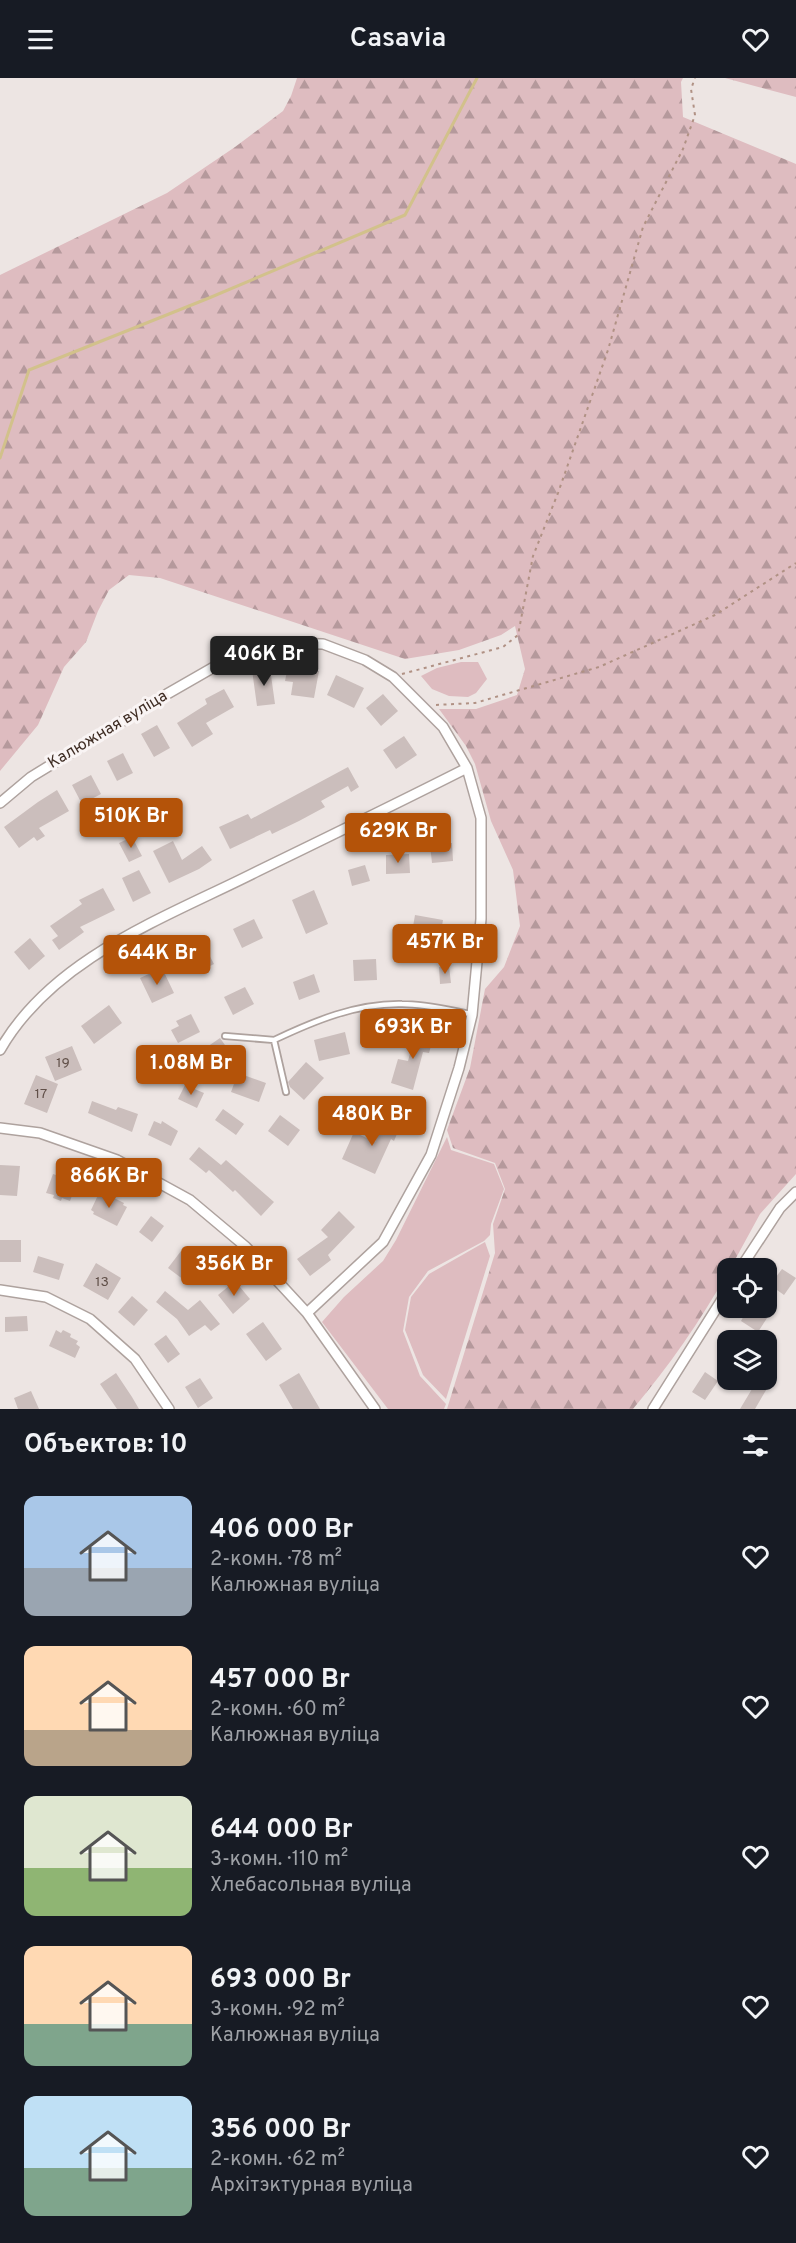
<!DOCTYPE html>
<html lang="ru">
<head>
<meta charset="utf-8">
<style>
  body { margin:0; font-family:Overpass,sans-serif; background:#20242c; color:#f1f3f6; height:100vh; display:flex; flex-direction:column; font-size:22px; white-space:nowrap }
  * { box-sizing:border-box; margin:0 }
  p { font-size:20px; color:#9ea1a6 }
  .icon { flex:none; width:33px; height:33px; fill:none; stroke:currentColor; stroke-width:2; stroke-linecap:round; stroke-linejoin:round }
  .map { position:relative; height:1331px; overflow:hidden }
  .side { display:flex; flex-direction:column; background:#171b24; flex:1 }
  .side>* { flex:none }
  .tools { position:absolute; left:717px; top:1180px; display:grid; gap:12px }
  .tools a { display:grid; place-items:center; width:60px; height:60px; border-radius:12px; background:#171b24; box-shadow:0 2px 4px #0004; font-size:30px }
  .price { position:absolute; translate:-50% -51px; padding:0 14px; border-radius:6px; background:#b45309; color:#fff; font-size:20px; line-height:39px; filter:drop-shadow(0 2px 3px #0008) }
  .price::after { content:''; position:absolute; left:50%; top:36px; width:18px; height:14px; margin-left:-9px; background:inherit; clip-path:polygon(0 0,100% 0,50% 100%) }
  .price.current { background:#222; color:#fff }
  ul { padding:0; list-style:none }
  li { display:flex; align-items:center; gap:18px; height:150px; padding:0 24px }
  li span { display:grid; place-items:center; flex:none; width:168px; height:120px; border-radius:12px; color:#555 }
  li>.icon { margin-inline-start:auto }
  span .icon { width:72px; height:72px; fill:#fffc; stroke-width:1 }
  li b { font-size:26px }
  h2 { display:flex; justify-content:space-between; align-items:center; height:72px; padding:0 24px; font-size:26px }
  header { display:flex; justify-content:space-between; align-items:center; height:78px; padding:0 24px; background:#171b24; font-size:27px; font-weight:600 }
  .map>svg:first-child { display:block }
  .grass { fill:#debcc0 }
  .forest { fill:url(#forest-firs) }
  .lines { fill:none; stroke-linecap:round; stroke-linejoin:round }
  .stream { stroke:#d2c18b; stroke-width:3 }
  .building { fill:#cbbebc }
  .lane-casing { stroke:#aea29e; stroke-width:8 }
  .street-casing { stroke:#aea29e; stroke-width:12 }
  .path { stroke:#b09184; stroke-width:2; stroke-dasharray:3 4.5; stroke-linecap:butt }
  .lane { stroke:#fff; stroke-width:4.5 }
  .street { stroke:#fff; stroke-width:9 }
  .labels { text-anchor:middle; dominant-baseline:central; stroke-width:6; stroke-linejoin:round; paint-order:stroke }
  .number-label { font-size:14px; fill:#615049 }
  .street-label { font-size:16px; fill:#3e2c23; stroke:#f9f4f4 }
</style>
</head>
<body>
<header><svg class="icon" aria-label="menu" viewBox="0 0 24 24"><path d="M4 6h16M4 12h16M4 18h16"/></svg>Casavia<svg class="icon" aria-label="heart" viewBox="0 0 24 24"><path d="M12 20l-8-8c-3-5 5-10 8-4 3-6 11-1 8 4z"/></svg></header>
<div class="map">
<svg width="796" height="1331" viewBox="0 0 796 1331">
  <defs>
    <pattern id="forest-firs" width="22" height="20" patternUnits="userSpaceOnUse" patternTransform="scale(1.5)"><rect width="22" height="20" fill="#debcc0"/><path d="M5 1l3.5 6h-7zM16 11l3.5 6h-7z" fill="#b5999c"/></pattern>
  </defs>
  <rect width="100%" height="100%" fill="#ede5e3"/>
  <path class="grass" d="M461,584H478L487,601L476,615L468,619L449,618L432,611L421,598L437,590Z
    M447,1059L451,1072L494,1086L504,1111L491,1146L490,1157L484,1163L428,1193L409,1219L403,1253L420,1298L446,1326L444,1331H388L322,1244L344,1219L383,1183L396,1162Z
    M485,1164L490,1178L446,1321L423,1297L405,1252L411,1219L429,1196Z"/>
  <path class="forest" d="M297,0H683L681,4L683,39L796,86V1096L760,1136L730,1191H728L727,1195C701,1243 668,1289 633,1331H447L495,1175L493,1146L505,1111L495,1085L453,1070L447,1052L470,990L485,911L504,889L520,848L513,792L491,743L475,686L466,668L439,631H476L517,617L525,591L515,548L501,557L459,572L405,581L160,500L129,497L109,512L98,533L86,564L64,589L38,647L0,693V197L167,115L235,69L283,33L291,18Z
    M725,0H796V19Z"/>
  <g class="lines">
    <path class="stream" d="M0,380L29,292L209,220L405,137L477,0"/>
  </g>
  <path class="building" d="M288,588L319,593L314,620L291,617L293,604L285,603Z
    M270,590L275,626L257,628L252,592Z
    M336,597L364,610L354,630L327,617Z
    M224,611L234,629L206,645L213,656L192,669L177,645L207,626L205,621Z
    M383,616L398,633L381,648L366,630Z
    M157,647L170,670L154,679L141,656Z
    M404,658L417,677L396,691L383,672Z
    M123,675L133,695L117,703L107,683Z
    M348,689L359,709L351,714L348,708L321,723L325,729L299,743L272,756L270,752L230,771L219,749L248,736L251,741Z
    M91,697L101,716L82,726L72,707Z
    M57,712L69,733L39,750L45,758L37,763L34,759L19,770L4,749L38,724Z
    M132,759L142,778L129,784L119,765Z
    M173,763L182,782L202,768L212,782L199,791L169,805L153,773Z
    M452,765L453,783L432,785L430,767Z
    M409,776L410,795L386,796V777Z
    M365,787L370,803L352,808L348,792Z
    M139,792L151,815L133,824L122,800Z
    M103,810L115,832L80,849L84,854L59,872L52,862L58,858L50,848L82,826L79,822Z
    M314,812L328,846L306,856L292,822Z
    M415,837L443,842L441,853L450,855L447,873L428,869L429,863L411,860Z
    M254,841L263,860L242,870L233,851Z
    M30,860L45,878L29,892L14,874Z
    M206,871L214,886L198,894L191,879Z
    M376,881L377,902L354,903L353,882Z
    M449,888L451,905L440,906L439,889Z
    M162,890L174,915L152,925L140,900Z
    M314,896L320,914L299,922L293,904Z
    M245,909L254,926L233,937L224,919Z
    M109,927L122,945L94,966L81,948Z
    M191,936L200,954L178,965L171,952L179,948L176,943Z
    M417,949L435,954L429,975L423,974L413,1012L391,1005L398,981L408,983Z
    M345,954L350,976L319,983L314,962Z
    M220,960L237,984V988L222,998L204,971Z
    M72,968L82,992L55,1003L45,979Z
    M306,984L324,1000L304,1022L290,1009L288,1004Z
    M238,995L266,1005L259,1024L231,1014Z
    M36,997L58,1006L47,1035L24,1026Z
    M185,1007L204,1015L197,1030L178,1021Z
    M92,1023L116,1032L118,1029L138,1036L132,1054L88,1035Z
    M223,1031L244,1046L236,1057L215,1042Z
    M280,1037L300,1052L288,1068L268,1053Z
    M387,1038L402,1044L394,1063L391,1061L375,1096L342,1081L354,1054L375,1064Z
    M154,1043L161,1046L162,1043L178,1053L171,1068L148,1057Z
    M199,1069L221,1087L226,1082L274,1124L261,1138L235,1112L233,1114L209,1092L206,1095L189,1081Z
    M0,1087L20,1088L17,1118L0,1117Z
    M53,1096L77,1104L70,1123L62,1120L61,1123L53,1120L54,1117L46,1115Z
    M100,1113L124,1125L123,1127L127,1129L117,1148L93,1136L94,1134L91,1132Z
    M339,1133L355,1149L328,1177L331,1182L310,1198L297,1181L328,1159L321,1152Z
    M151,1138L164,1148L152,1164L139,1154Z
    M0,1162H21V1184H0Z
    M181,1173L200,1188L188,1205L168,1190Z
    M38,1178L64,1186L59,1202L33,1194Z
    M96,1185L121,1200L108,1222L83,1208Z
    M782,1191L796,1200L784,1217L770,1207Z
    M235,1203L250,1221L233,1236L218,1217Z
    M165,1213L188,1232L200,1222L220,1246L211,1253L205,1247L189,1258L177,1241L156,1224Z
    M132,1218L148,1232L134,1248L118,1234Z
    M748,1230H765L771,1234L758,1254L741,1243Z
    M27,1238L28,1253L5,1254V1239Z
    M263,1244L282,1271L266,1283L246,1256Z
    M56,1252L61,1255L63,1252L71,1256L70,1259L78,1263L76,1266L80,1269L75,1280L49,1268Z
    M166,1257L180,1276L168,1285L154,1266Z
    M705,1294L718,1303L705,1322L692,1314Z
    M116,1295L132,1319L139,1331H117L100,1306Z
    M299,1295L320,1331H293L279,1307Z
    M200,1300L213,1320L198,1330L185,1309Z
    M754,1302H761L769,1307L755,1331H740L752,1311L750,1309Z
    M31,1313L39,1331H18L14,1320Z"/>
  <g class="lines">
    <defs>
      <path id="lane" d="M225,958L274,962L286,1014
        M274,962C314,943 357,925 402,926C425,926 449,932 471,936"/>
      <path id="street" d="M0,725L31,699L167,616L221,585L275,565L323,566L365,582L393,599L443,649L467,690L481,740V841L472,937L459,990L431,1077L383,1164L307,1235
        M0,972C53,879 167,839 258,793C328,759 398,725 467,690
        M0,1050L40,1055L117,1082L190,1122L246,1169L307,1235L375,1331
        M740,1191L780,1130L796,1114
        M0,1212L46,1219L90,1241L135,1281L169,1331
        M653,1331L728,1212"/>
    </defs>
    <use href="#lane" class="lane-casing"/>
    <use href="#street" class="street-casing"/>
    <path class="path" d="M402,596L503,569L518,557L533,478L558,415L608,272L643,149L683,71L695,37L691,11L695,0
      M436,627L475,625L599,589L715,537L796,485"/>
    <use href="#lane" class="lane"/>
    <use href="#street" class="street"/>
  </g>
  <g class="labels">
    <g class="number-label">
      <text x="63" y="985">19</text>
      <text x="41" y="1016">17</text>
      <text x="102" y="1204">13</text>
    </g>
    <g class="street-label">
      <text transform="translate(108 652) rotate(-31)">Калюжная вуліца</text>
    </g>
  </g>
</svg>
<div class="tools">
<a><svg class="icon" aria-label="locate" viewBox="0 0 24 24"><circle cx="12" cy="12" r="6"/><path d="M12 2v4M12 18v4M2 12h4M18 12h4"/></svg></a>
<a><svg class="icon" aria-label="layers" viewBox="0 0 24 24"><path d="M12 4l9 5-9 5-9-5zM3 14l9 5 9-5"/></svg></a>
</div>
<b class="price current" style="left:264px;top:609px">406K Br</b>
<b class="price" style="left:131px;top:771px">510K Br</b>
<b class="price" style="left:398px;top:786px">629K Br</b>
<b class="price" style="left:445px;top:897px">457K Br</b>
<b class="price" style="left:157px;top:908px">644K Br</b>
<b class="price" style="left:413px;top:982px">693K Br</b>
<b class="price" style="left:191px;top:1018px">1.08M Br</b>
<b class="price" style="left:372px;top:1069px">480K Br</b>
<b class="price" style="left:109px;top:1131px">866K Br</b>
<b class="price" style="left:234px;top:1219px">356K Br</b>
</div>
<section class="side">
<h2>Объектов: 10<svg class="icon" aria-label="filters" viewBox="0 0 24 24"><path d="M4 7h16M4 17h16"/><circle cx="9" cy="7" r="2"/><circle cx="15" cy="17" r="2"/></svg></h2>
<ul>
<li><span style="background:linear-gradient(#a9c7e8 60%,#9aa5b1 0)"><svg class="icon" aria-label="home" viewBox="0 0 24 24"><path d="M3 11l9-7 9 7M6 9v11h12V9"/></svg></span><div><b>406 000 Br</b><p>2-комн. · 78 m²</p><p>Калюжная вуліца</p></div><svg class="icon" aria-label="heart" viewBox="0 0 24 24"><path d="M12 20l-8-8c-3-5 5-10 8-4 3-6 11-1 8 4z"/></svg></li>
<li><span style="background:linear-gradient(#ffd9b3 70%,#b9a48a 0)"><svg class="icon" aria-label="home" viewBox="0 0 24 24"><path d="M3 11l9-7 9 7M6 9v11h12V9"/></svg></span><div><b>457 000 Br</b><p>2-комн. · 60 m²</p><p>Калюжная вуліца</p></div><svg class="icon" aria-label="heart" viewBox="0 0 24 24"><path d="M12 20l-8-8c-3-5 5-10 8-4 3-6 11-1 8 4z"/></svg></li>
<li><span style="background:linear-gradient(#dfe7d0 60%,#8fb573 0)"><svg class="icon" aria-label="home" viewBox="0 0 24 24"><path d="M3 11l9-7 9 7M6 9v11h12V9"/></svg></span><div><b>644 000 Br</b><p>3-комн. · 110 m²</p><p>Хлебасольная вуліца</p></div><svg class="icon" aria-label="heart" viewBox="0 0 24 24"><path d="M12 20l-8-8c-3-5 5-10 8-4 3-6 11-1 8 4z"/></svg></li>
<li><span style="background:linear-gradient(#ffd9b3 65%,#7fa58c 0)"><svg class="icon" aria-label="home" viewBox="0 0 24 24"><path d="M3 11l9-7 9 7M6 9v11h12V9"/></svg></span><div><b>693 000 Br</b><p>3-комн. · 92 m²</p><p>Калюжная вуліца</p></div><svg class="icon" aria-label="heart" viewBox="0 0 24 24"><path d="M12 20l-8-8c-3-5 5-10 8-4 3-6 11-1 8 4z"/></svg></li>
<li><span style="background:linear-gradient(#bfe0f5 60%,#7fa58c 0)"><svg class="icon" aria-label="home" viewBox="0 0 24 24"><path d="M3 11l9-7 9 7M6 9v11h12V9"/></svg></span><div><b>356 000 Br</b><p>2-комн. · 62 m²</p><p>Архітэктурная вуліца</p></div><svg class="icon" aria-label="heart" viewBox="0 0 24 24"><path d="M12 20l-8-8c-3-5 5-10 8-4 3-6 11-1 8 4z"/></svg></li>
</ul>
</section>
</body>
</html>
